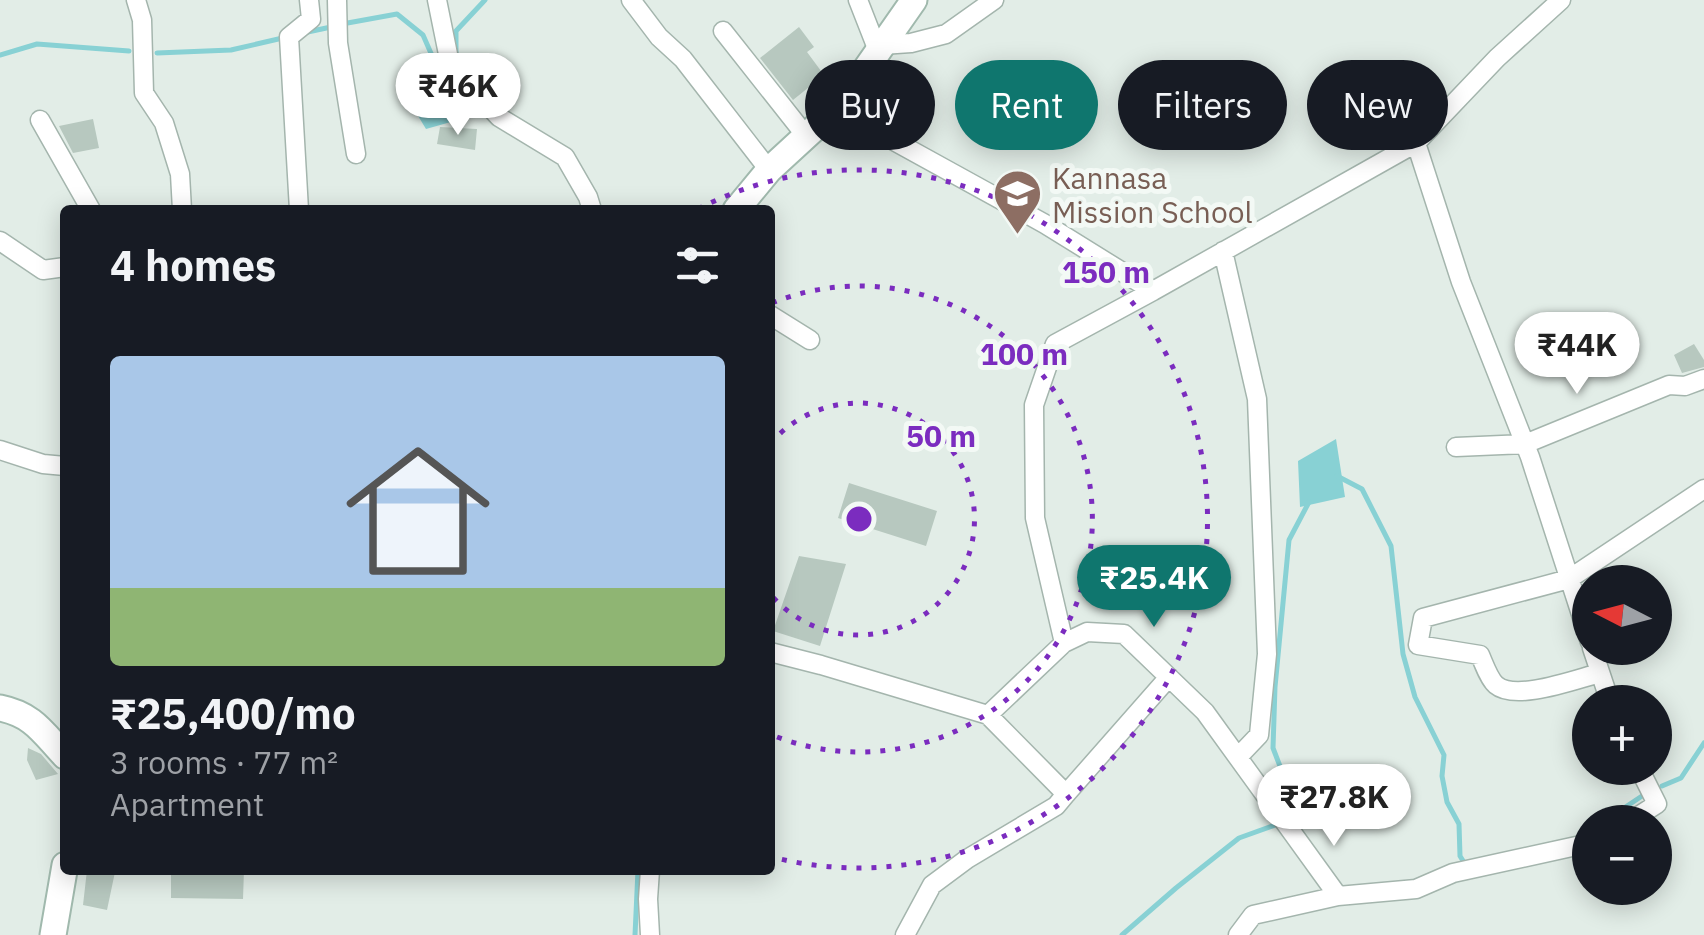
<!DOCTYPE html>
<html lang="en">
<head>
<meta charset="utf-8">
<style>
  body { margin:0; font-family:"IBM Plex Sans",sans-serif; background:#20242c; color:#f1f3f6; height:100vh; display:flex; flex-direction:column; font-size:38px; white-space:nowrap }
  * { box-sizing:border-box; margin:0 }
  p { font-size:32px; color:#9ea1a6 }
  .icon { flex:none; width:55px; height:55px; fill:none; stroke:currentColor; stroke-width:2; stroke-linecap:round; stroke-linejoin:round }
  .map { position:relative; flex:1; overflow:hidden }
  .drawer { position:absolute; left:60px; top:205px; width:715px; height:670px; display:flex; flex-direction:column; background:#171b24; border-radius:10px; box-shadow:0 5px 25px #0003 }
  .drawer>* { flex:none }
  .guide { position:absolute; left:805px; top:60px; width:748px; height:90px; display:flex; gap:20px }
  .needle { width:65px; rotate:276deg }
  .buttons { position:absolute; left:1572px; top:565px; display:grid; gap:20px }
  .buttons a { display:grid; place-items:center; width:100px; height:100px; border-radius:50%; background:#171b24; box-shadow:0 5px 25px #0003; font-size:50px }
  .price { position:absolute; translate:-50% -85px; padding:0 22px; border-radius:35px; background:#fff; color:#222; font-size:32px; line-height:65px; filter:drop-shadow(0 2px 5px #0008) }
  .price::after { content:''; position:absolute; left:50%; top:60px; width:30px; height:22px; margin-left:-15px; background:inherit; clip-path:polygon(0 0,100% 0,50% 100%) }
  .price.active { background:#0f766e; color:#fff }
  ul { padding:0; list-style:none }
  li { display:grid; align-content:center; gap:20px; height:530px; padding:0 50px }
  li+li { border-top:2px solid #363941 }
  li span { display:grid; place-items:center; height:310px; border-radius:10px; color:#555 }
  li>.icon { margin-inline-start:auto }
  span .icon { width:180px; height:180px; fill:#fffc; stroke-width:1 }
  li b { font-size:42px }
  h2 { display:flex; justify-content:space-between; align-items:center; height:120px; padding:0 50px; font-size:42px }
  .chip { padding:0 35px; border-radius:45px; background:#171b24; box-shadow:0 5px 25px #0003; font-size:35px; line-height:90px }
  .chip.active { background:#0f766e; color:#fff }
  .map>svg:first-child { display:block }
  .water { fill:#88d1d4 }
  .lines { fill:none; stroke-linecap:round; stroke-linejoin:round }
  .stream { stroke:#88d1d4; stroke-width:5 }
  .building { fill:#b7c8bf }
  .street-casing { stroke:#a4b5ad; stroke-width:21 }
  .secondary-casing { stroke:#a0b9ad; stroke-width:29 }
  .street { stroke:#fff; stroke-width:18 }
  .secondary { stroke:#fff; stroke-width:25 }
  .ring { fill:none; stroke:#7b2cbf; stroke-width:5; stroke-dasharray:5 10 }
  .labels { text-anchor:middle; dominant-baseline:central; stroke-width:10; stroke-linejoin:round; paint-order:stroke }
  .education-label { font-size:30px; fill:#785e54; stroke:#f3f9f5; text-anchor:start }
  .centre { fill:#7b2cbf; stroke:#f3f9f5; stroke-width:5 }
  .ring-label { font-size:30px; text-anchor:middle; font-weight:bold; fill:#7b2cbf; stroke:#f3f9f5; stroke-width:10; stroke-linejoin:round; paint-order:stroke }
</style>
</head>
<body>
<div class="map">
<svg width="1704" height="935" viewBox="0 0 1704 935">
  <rect width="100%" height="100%" fill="#e2ede7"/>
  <path class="water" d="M461,80L472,116L426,129L406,96Z
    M1336,439L1345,497L1300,507L1298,461Z"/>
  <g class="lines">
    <path class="stream" d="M342,24L397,14L423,35L447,90
      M303,33L331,27
      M157,53L231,50L287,37
      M0,55L37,44L129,51
      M456,56V31L485,0
      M1337,476L1362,489L1391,546L1403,654L1415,697L1444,755L1442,776L1447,802L1459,824L1460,856L1465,864
      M1662,786L1681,778L1704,743
      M1289,817L1288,787L1273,748L1275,687L1289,540L1309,502
      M1603,822L1648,792
      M1579,837L1590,831
      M635,935L638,870
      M1122,935L1176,888L1239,838L1281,823"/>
  </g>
  <path class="building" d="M799,27L814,47L807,52L824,75L793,100L760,58Z
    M93,119L99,148L73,153L59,126Z
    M440,127L477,129L475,150L437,144Z
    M1694,344L1704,360V367L1682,373L1674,355Z
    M849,483L937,511L926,546L838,518Z
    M799,556L846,564L820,646L773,631Z
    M28,748L41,754L58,774L36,780L27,760Z
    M87,870L115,872L107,910L83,905Z
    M171,870H244L243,899L171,898Z"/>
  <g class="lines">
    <defs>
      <path id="street" d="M136,0L142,20L144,93L164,123L180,174L182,210
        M337,0L338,43L356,154
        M437,0L450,64L499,117L565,157L588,197L592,210
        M631,0L659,37L683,59L769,170
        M858,0L878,51
        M723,31L806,136
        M882,45L911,43L946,34L994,0
        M836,109L1045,224L1153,291L1416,143L1461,282L1530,457L1590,642
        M40,120L91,210
        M1416,143L1497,58L1561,0
        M299,210L289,37L311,19L309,0
        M0,241L43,270L65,267
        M1223,251L1257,399L1267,654L1259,735L1238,757
        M770,315L810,340
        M1456,447L1525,444L1669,385L1685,386L1704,379
        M0,450L43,464L65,466
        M1064,643L1035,518L1034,405L1055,344L1153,291
        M1592,648L1610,702
        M770,652L821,665L988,715L1066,794L1056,806L967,859L932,885L905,935
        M1600,673C1576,679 1516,702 1496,685C1489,679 1484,664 1480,655L1418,645L1423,618L1569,579L1704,489
        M988,715L1064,643L1087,632L1124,634L1205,712L1338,896
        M1066,794L1169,677
        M1629,822L1657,804L1639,768
        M650,870L648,899L650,935
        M1238,935L1253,915L1338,896L1416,889L1453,873L1590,843"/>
      <path id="secondary" d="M736,210L769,170L842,103L914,0
        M0,708C34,715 43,733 65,756
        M53,935L65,865"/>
    </defs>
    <use href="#street" class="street-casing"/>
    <use href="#secondary" class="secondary-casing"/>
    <use href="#street" class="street"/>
    <use href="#secondary" class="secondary"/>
  </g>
  <g class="ring">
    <path d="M770 444A116 116 0 1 1 770 594"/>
    <path d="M772 303A233 233 0 1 1 772 735"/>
    <path d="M698 209A349 349 0 1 1 772 857"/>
  </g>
  <defs>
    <symbol id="school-pin" viewBox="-11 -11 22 30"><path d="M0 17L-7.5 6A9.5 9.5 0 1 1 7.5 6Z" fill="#8d6e63" stroke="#f3f9f5"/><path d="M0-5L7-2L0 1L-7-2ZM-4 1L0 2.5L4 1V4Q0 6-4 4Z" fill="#fff"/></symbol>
  </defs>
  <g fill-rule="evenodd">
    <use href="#school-pin" x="990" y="166" width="55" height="75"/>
  </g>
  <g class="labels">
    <g class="education-label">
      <text x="1052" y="177">Kannasa<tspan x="1052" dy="34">Mission School</tspan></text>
    </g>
  </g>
  <circle cx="859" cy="519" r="15" class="centre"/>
  <g class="ring-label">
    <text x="1106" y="283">150 m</text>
    <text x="1024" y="365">100 m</text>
    <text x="941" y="447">50 m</text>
  </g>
</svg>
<div class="buttons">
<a><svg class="needle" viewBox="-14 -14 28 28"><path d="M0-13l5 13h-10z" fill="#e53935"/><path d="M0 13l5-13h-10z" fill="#9ea1a6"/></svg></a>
<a>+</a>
<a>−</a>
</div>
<b class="price" style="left:458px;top:138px">₹46K</b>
<b class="price" style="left:1577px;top:397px">₹44K</b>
<b class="price active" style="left:1154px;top:630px">₹25.4K</b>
<b class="price" style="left:1334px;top:849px">₹27.8K</b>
<div class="guide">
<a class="chip">Buy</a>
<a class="chip active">Rent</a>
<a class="chip">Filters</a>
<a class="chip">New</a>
</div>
<section class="drawer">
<h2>4 homes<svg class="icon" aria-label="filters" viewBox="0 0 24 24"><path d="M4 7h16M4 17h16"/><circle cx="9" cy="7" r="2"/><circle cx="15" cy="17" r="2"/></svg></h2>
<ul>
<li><span style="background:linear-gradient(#a9c7e8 75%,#8fb573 0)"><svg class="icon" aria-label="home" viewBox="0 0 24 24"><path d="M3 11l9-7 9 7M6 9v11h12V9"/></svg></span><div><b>₹25,400/mo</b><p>3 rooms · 77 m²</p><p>Apartment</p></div></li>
</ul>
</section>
</div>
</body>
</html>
